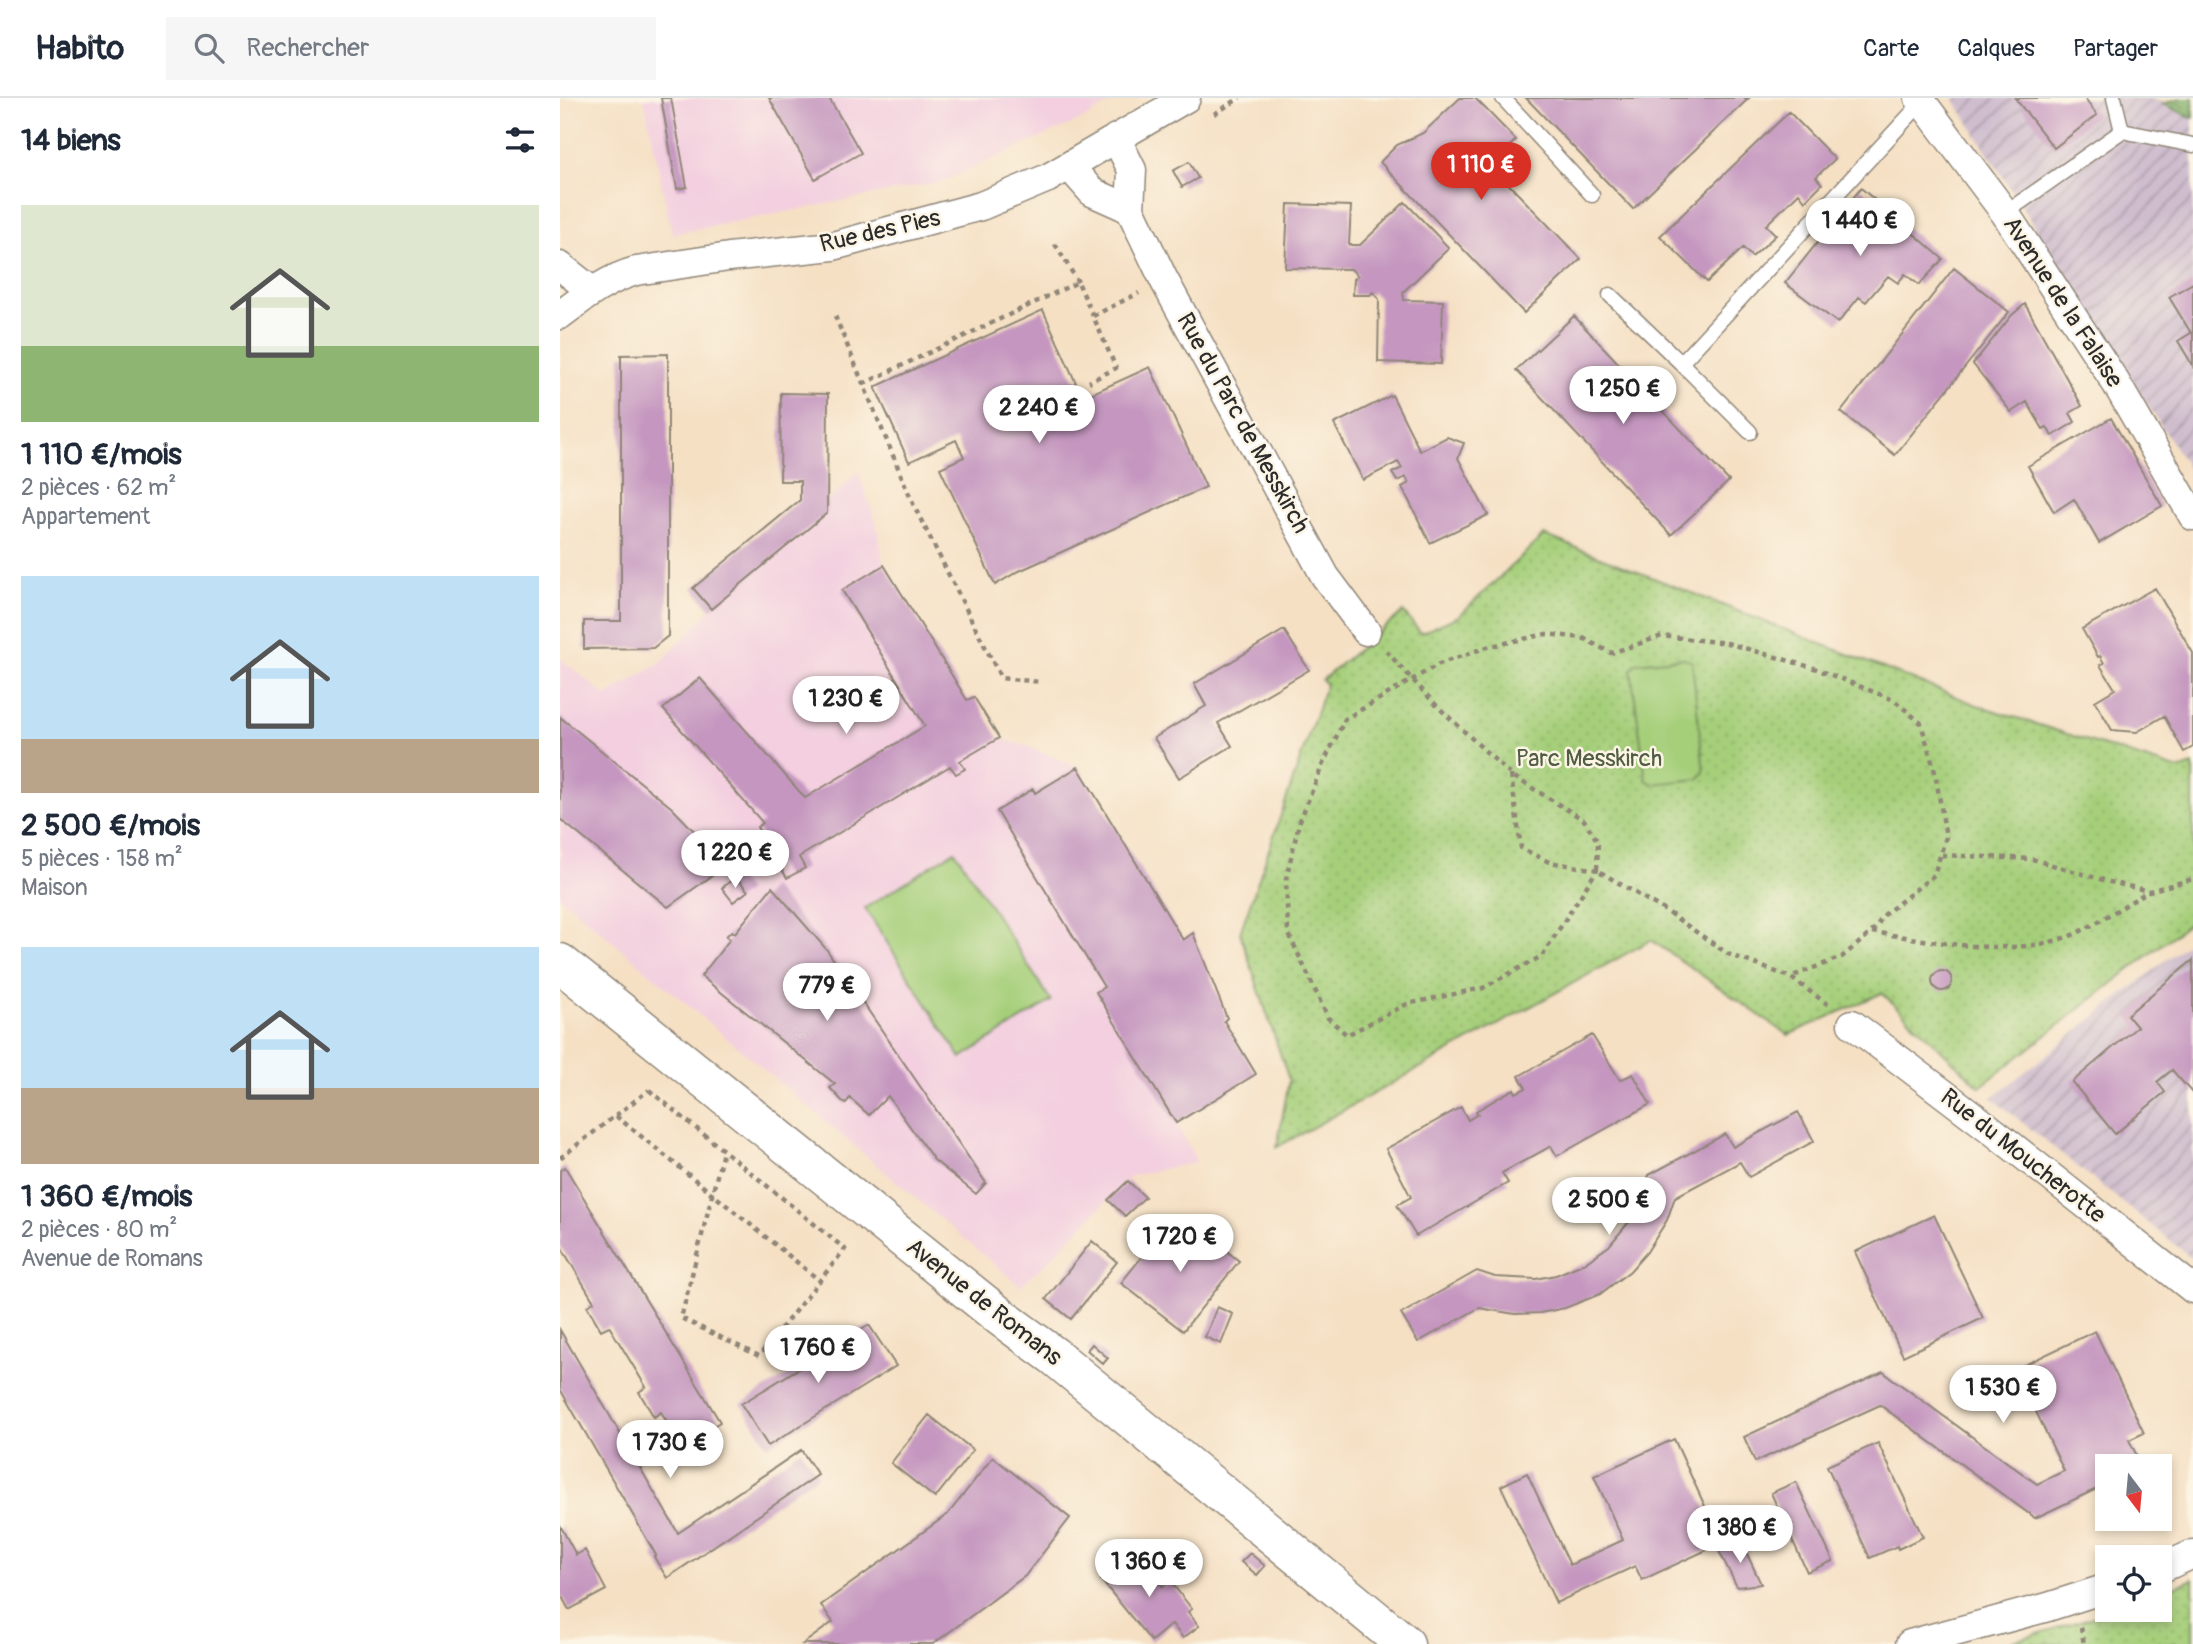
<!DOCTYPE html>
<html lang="fr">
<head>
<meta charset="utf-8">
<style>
  body { margin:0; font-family:Pangolin,sans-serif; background:#f6f6f7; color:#1f2937; height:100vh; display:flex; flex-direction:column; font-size:26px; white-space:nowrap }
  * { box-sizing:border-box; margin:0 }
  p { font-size:23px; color:#747a83 }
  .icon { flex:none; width:38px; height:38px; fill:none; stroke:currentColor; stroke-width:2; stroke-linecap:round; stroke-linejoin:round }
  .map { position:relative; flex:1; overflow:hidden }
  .side { display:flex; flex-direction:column; background:#fff; width:560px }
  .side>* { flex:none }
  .needle { width:46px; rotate:164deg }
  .buttons { position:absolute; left:1535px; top:1356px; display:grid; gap:14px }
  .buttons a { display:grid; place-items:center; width:77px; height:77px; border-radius:0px; background:#fff; box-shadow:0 4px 10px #0003; font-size:35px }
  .price { position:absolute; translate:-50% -60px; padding:0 16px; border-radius:24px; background:#fff; color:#222; font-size:23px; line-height:46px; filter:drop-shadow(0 2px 4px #0008) }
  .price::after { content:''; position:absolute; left:50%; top:42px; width:21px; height:16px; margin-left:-10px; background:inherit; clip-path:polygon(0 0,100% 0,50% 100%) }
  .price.selected { background:#d93025; color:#fff }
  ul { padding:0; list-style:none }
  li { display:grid; align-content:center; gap:14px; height:371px; padding:0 21px }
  li span { display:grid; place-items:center; height:217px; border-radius:0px; color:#555 }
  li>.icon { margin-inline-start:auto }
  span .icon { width:126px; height:126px; fill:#fffc; stroke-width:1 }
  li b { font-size:30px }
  h2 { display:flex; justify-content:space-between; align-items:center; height:84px; padding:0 21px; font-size:30px }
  header { display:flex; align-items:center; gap:42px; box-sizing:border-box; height:98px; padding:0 35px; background:#fff; border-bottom:2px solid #e0e1e3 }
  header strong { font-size:33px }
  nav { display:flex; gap:38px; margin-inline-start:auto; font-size:24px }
  .search { width:490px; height:63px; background:#f6f6f7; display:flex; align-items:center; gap:18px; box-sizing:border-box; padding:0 24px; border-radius:0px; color:#747a83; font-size:26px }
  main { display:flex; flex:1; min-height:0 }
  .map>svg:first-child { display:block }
  .built { fill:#f3cfdf }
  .industrial { fill:url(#industrial-furrows) }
  .green { fill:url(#green-dots); stroke:#687d52; stroke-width:2 }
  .forest { fill:url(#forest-crowns); stroke:#586e4a; stroke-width:2 }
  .pitch { fill:#a6cf7a; stroke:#687d52; stroke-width:2 }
  .building { fill:#c597c0 }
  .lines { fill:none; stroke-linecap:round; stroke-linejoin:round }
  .service-casing { stroke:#908678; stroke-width:17 }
  .minor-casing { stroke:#908678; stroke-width:31 }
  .secondary-casing { stroke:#908678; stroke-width:41 }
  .path { stroke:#908678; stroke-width:4.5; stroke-dasharray:5 5; stroke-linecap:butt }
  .service { stroke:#fff; stroke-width:14 }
  .minor { stroke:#fff; stroke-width:28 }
  .secondary { stroke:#fff; stroke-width:38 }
  .labels { text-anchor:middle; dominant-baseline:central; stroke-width:5; stroke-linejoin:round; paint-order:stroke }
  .street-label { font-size:24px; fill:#2b2b2b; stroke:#fcf5e5 }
  .park-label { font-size:24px; fill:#505c43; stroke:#fcf5e5 }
</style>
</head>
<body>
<header>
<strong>Habito</strong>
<div class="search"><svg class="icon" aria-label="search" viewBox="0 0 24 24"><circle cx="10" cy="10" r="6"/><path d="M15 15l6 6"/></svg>Rechercher</div>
<nav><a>Carte</a><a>Calques</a><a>Partager</a></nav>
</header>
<main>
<section class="side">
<h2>14 biens<svg class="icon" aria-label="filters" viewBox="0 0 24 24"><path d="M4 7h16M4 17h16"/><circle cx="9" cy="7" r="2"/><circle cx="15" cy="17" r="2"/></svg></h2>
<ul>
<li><span style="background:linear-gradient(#dfe7d0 65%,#8fb573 0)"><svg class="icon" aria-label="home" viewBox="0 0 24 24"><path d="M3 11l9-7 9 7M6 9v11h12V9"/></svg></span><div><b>1 110 €/mois</b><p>2 pièces · 62 m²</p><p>Appartement</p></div></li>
<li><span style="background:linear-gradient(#bfe0f5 75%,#b9a48a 0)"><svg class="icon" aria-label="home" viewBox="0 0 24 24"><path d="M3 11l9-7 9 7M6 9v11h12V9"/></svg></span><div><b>2 500 €/mois</b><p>5 pièces · 158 m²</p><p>Maison</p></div></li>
<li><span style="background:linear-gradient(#bfe0f5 65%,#b9a48a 0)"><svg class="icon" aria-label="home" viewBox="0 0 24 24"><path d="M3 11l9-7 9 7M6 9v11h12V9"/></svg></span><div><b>1 360 €/mois</b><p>2 pièces · 80 m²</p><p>Avenue de Romans</p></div></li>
</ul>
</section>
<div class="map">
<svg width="1633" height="1546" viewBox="0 0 1633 1546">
  <defs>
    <pattern id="industrial-furrows" width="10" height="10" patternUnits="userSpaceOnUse" patternTransform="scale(1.75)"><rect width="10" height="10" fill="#cfbdce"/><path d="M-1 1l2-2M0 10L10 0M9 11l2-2" fill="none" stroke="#a89aa7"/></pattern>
    <pattern id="green-dots" width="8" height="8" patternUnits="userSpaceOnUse" patternTransform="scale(1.75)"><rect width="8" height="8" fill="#a6cf7a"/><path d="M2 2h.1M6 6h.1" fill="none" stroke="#8fb26a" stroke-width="1.8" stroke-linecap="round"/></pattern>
    <pattern id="forest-crowns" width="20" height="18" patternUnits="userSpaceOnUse" patternTransform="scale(1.75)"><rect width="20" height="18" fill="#84b26a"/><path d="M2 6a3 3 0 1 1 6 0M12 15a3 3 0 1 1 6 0" fill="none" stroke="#6c9157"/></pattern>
  </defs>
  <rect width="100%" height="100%" fill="#fcf5e5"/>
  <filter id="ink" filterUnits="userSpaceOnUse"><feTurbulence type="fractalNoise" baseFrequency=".0143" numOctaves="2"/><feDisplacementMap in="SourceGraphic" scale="14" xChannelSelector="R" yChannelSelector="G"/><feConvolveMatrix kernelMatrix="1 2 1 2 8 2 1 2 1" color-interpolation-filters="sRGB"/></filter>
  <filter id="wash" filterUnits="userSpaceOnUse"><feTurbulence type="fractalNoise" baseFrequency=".00686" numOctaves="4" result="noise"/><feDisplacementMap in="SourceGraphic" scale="28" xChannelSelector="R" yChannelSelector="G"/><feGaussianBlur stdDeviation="1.57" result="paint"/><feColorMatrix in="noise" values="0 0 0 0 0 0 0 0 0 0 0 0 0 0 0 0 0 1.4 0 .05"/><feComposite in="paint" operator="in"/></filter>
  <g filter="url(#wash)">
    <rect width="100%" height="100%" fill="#f5e0c4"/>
    <path class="built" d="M84,0H559L525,20L381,84L112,136Z
      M298,374L316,424L324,467L406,601L414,599L439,640L469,649L518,669L623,841L633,835L667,920L664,924L696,976L616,1025L637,1064L571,1078L483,1168L460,1188L0,799V560L46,598L100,565L151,511L267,416V404Z"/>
    <path class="industrial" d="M1393,0H1594L1633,20V378Z
      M1633,841V1161L1432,1000Z"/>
    <path class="green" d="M984,437L1417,607L1619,672L1633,667V822L1420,989L1322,895L1228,937L1091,842L717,1049L729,982L680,835L766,587L762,582L843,514L861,535L899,518Z
      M1633,1481V1546H1444L1556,1512H1600V1495Z"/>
    <path class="forest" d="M1621,0H1633V20L1603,6Z"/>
    <path class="pitch" d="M1125,560L1132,564L1144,674L1138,681L1093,686L1086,682L1071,572L1076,565Z
      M395,753L491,903L401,960L305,810Z"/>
    <g id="blocks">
      <path class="building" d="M101,0H111L127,89L117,91Z
        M209,0H269L301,55L255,81Z
        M900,0H915L956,42L930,67L1021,161L964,215L820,64L837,47L863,35Z
        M966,0H1189L1073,111Z
        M1455,0H1524L1537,17L1494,50Z
        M1229,14L1275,61L1256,79L1262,86L1245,103L1239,95L1206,127L1216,137L1192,159L1183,150L1147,184L1100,138Z
        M629,64L638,80L622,89L613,73Z
        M1301,90L1383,161L1359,187L1345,176L1338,185L1328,178L1306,204L1299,199L1278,225L1225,185Z
        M845,104L889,150L843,194L844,202L883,203L881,266L818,264L819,201L813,194L810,197H793L794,181L798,178L791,171L725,170L728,106L791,108L789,147H800Z
        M1394,170L1449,214L1335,357L1281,314Z
        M1633,185V268L1618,243L1631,235L1609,199Z
        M1465,206L1522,308L1510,315L1515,324L1492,338L1487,329L1483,331L1467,304L1451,314L1413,266L1452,217Z
        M483,212L516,285L480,302L487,316L590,269L646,389L457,474L435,487L380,370L404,359L396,342L349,364L315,289Z
        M1014,218L1169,383L1111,437L956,272Z
        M108,256V538L93,550L24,551V523H61V257Z
        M221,295L268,296L267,415L151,511L133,490L240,402V383H220Z
        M832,297L860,353L887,339L904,345L898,360L928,417L870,445L842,389L849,385L846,379L837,383L832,375L842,370L838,364L803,382L774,326Z
        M1551,320L1602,408L1539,445L1514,401L1494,414L1468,368Z
        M324,467L407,602L414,599L439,640L400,663L405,671L396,676L390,668L239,759L245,770L227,780L197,729L203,725L103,611L140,580L245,700L365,628L282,492Z
        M1595,490L1633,555V649L1624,654L1604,618L1577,634L1552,632L1535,603L1555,591L1540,567L1544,565L1540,558L1538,559L1522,531Z
        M724,532L749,572L658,625L672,648L619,680L594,640L646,608L634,586Z
        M0,619L112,710L167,767L108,809L0,721Z
        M518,669L623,842L633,835L667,920L664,923L696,976L616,1025L536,894L544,889L437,713L473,691L475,695Z
        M176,779L188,793L173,804L162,790Z
        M212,789L267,852L426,1085L416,1096L374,1062L328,998L309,1017L290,1000L285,1006L270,990L275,986L141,878L170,841L166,838L172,833L175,835Z
        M1633,862V996L1612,972L1597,984L1605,994L1555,1036L1512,984L1577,929L1567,917Z
        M1372 883a10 10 0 1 1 20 0a10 10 0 1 1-20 0Z
        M1032,937L1060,982L1073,976L1090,1006L997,1058L991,1048L942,1075L948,1085L856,1138L837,1107L851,1099L826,1051L901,1009L908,1022L918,1016L916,1013L954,991L956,995L966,990L959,978Z
        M1238,1014L1254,1043L1189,1079L1180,1064L1115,1099L1107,1122L1087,1154L1070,1173L1040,1196L1005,1210L980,1215L955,1216L919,1210L858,1244L841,1216L917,1173L935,1179L976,1181L996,1177L1025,1165L1049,1148L1069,1124L1083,1097L1089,1077L1165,1036L1173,1049Z
        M5,1069L160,1324L121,1347L101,1314L94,1319L79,1294L86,1289L49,1228L41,1232L27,1208L34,1204L0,1147V1072Z
        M568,1083L585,1099L565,1118L548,1102Z
        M1374,1117L1423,1220L1343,1258L1295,1154Z
        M629,1123L679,1163L623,1233L561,1185L604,1131L616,1139Z
        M532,1143L557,1164L511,1221L486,1201Z
        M657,1209L673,1216L661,1246L645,1239Z
        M309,1227L336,1268L208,1348L181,1306Z
        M0,1232L118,1435L241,1352L258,1377L107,1480L94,1459L96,1457L0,1291Z
        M1535,1233L1584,1335L1569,1342L1582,1368H1547V1386L1475,1420L1320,1307L1195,1364L1184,1339L1323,1274L1477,1386L1504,1373L1456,1271Z
        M532,1246L548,1260L543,1266L527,1252Z
        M369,1317L413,1352L375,1400L331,1365Z
        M1114,1341L1162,1445L1082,1482L1075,1468L996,1505L941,1388L967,1375L1010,1467L1063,1442L1034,1378Z
        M1318,1345L1363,1439L1338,1451L1337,1448L1310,1460L1267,1368Z
        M433,1359L510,1420L465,1478L373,1546H243L273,1524L261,1507L388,1416Z
        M1236,1384L1273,1463L1247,1474L1211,1395Z
        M0,1427L16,1457L25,1452L46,1492L9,1512L0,1495Z
        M1181,1443L1201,1486L1177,1489L1159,1453Z
        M576,1455L603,1489L610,1483L632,1511L628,1514L639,1528L623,1540L612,1526L591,1543L541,1482Z
        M690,1455L705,1468L697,1477L681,1464Z"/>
    </g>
  </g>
  <g filter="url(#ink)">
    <use href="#blocks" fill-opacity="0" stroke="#908678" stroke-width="2"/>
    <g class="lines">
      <defs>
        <path id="service" d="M943,0L1032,97
          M1554,0L1562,33
          M1445,115L1562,33L1633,47
          M1050,197L1121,265
          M1190,334L1121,265L1362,4"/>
        <path id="minor" d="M1359,0L1445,115L1556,285L1633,418
          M556,40L572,72L570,111L604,182L765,478L806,533
          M509,68L532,94L570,111
          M0,168L32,193
          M0,217C24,199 47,181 76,173L169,159L273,148L421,108L488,80L626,0
          M1292,926L1429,1030L1633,1191
          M1600,1471L1633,1456
          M1350,1546L1488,1509L1547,1490"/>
        <path id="secondary" d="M0,865L442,1220L494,1258L845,1546"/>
      </defs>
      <use href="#service" class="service-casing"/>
      <use href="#minor" class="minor-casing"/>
      <use href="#secondary" class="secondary-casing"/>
      <path class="path" d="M654,16L680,0
        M495,146L518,184
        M275,218L354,408L441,580L481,584
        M533,218L579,195
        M303,286L518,184L556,270L529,284
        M826,553L876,607L951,677L1024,722L1038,744L1037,772L1109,815L1168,856L1230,879L1270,908
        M951,677L961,750L989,764L1037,772L982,858L923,890L847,906L787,937L768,920L728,834L726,781L739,725L762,668L785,621L879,566L927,549L986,536L1023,540L1051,555L1102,538L1167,545L1254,570L1334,602L1361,625L1375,674L1386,739L1374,777L1325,816L1312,834L1282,859L1230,879
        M1382,757L1472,761L1550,784L1589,793L1633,781
        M1312,834C1376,843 1458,863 1519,834C1543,822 1566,806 1589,793
        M89,992L285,1151L199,1258L121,1220L163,1054
        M56,1018L259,1182
        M0,1060L89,992
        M1521,1529L1524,1546"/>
      <use href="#service" class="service"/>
      <use href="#minor" class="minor"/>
      <use href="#secondary" class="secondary"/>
    </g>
  </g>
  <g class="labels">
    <g class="street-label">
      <text transform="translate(320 133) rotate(-13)">Rue des Pies</text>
      <text transform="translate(1503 204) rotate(57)">Avenue de la Falaise</text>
      <text transform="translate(683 325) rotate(61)">Rue du Parc de Messkirch</text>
      <text transform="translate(1463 1058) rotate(38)">Rue du Moucherotte</text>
      <text transform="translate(424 1204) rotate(38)">Avenue de Romans</text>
    </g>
    <g class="park-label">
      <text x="1029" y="660">Parc Messkirch</text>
    </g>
  </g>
</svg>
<div class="buttons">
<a><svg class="needle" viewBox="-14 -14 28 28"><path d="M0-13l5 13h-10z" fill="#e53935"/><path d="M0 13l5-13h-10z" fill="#747a83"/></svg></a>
<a><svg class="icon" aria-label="locate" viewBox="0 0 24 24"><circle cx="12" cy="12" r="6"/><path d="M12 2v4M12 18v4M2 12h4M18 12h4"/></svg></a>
</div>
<b class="price selected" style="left:921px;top:104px">1 110 €</b>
<b class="price" style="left:1300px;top:160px">1 440 €</b>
<b class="price" style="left:1063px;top:328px">1 250 €</b>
<b class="price" style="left:479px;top:347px">2 240 €</b>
<b class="price" style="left:286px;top:638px">1 230 €</b>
<b class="price" style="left:175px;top:792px">1 220 €</b>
<b class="price" style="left:267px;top:925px">779 €</b>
<b class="price" style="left:1049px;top:1139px">2 500 €</b>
<b class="price" style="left:620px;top:1176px">1 720 €</b>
<b class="price" style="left:258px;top:1287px">1 760 €</b>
<b class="price" style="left:1443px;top:1327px">1 530 €</b>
<b class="price" style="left:110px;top:1382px">1 730 €</b>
<b class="price" style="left:1180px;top:1467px">1 380 €</b>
<b class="price" style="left:589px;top:1501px">1 360 €</b>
</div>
</main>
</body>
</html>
